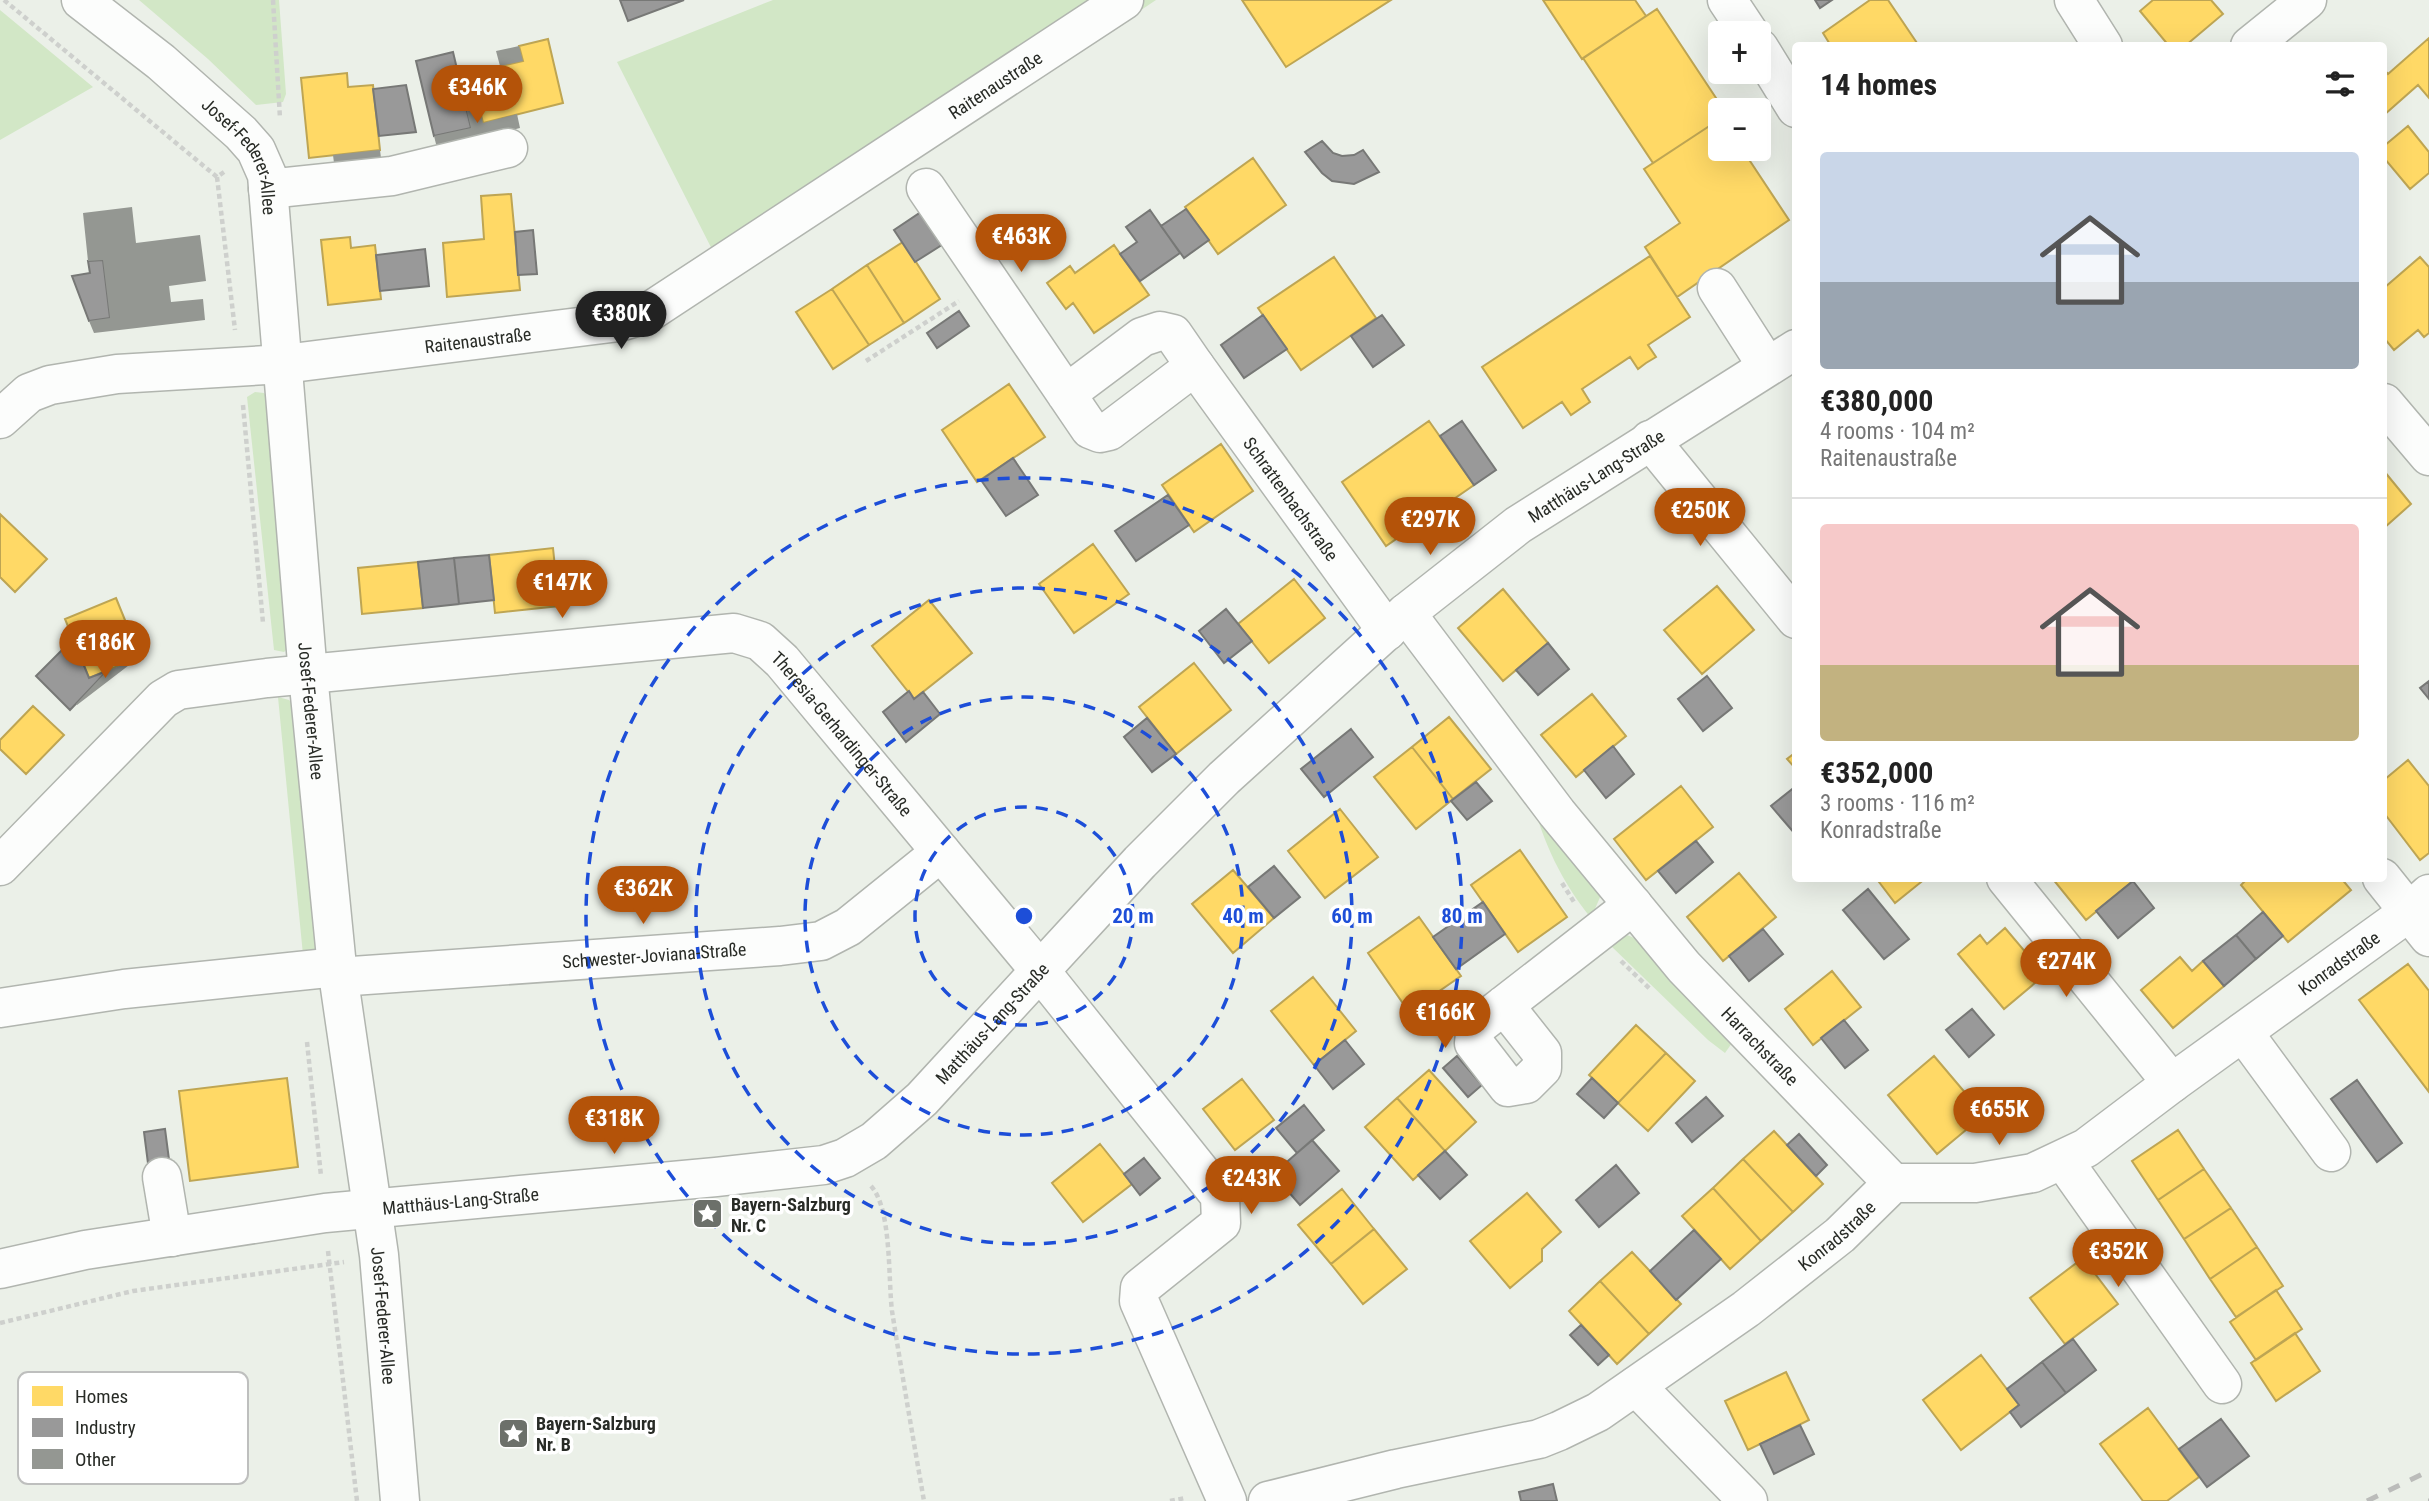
<!DOCTYPE html>
<html lang="en">
<head>
<meta charset="utf-8">
<style>
  body { margin:0; font-family:"Roboto Condensed",sans-serif; background:#f2f2f2; color:#222; height:100vh; display:flex; flex-direction:column; font-size:26px; white-space:nowrap }
  * { box-sizing:border-box; margin:0 }
  p { font-size:23px; color:#767676 }
  .icon { flex:none; width:38px; height:38px; fill:none; stroke:currentColor; stroke-width:2; stroke-linecap:round; stroke-linejoin:round }
  .map { position:relative; flex:1; overflow:hidden }
  .panel { position:absolute; left:1792px; top:42px; width:595px; height:840px; display:flex; flex-direction:column; background:#fff; border-radius:7px; box-shadow:0 7px 28px #0002 }
  .panel>* { flex:none }
  .tools { position:absolute; left:1708px; top:21px; display:grid; gap:14px }
  .tools a { display:grid; place-items:center; width:63px; height:63px; border-radius:7px; background:#fff; box-shadow:0 7px 28px #0002; font-size:35px }
  .price { position:absolute; translate:-50% -60px; padding:0 16px; border-radius:24px; background:#b45309; color:#fff; font-size:23px; line-height:46px; filter:drop-shadow(0 2px 4px #0008) }
  .price::after { content:''; position:absolute; left:50%; top:42px; width:21px; height:16px; margin-left:-10px; background:inherit; clip-path:polygon(0 0,100% 0,50% 100%) }
  .price.on { background:#222; color:#fff }
  ul { padding:0; list-style:none }
  li { display:grid; align-content:center; gap:14px; height:371px; padding:0 28px }
  li+li { border-top:2px solid #e0e0e0 }
  li span { display:grid; place-items:center; height:217px; border-radius:7px; color:#555 }
  li>.icon { margin-inline-start:auto }
  span .icon { width:126px; height:126px; fill:#fffc; stroke-width:1 }
  li b { font-size:30px }
  h2 { display:flex; justify-content:space-between; align-items:center; height:84px; padding:0 28px; font-size:30px }
  .map>svg:first-child { display:block }
  .green { fill:#d2e7c6 }
  .homes { fill:#ffd966; stroke:#bea553; stroke-width:2 }
  .industry { fill:#999; stroke:#777876; stroke-width:2 }
  .building { fill:#949792 }
  .lines { fill:none; stroke-linecap:round; stroke-linejoin:round }
  .minor-casing { stroke:#b1b5af; stroke-width:41 }
  .path { stroke:#ced0cd; stroke-width:4.5; stroke-dasharray:5 3.5; stroke-linecap:butt }
  .minor { stroke:#fcfdfc; stroke-width:38 }
  .rail { stroke:#bbbcba; stroke-width:5; stroke-dasharray:12 12; stroke-linecap:butt }
  .ring { fill:none; stroke:#1d4ed8; stroke-width:3.5; stroke-dasharray:12 9 }
  .labels { text-anchor:middle; dominant-baseline:central; stroke-width:7; stroke-linejoin:round; paint-order:stroke }
  .street-label { font-size:18px; fill:#282b26; stroke:#fff }
  .poi-label { font-size:18px; font-weight:bold; fill:#282b26; stroke:#fff; text-anchor:start }
  .key { fill:#fff; stroke:#bebfbe; stroke-width:2 }
  .key-label { font-size:19px; fill:#282b26 }
  .centre { fill:#1d4ed8; stroke:#fff; stroke-width:3.5 }
  .ring-label { font-size:21px; text-anchor:middle; font-weight:bold; fill:#1d4ed8; stroke:#fff; stroke-width:7; stroke-linejoin:round; paint-order:stroke }
</style>
</head>
<body>
<div class="map">
<svg width="2429" height="1501" viewBox="0 0 2429 1501">
  <rect width="100%" height="100%" fill="#ebf0e8"/>
  <path class="green" d="M139,0H279L286,94L283,102L256,105L208,59Z
    M773,0H1156L1056,67L724,273L617,62Z
    M0,10L93,87L0,140Z
    M255,392L264,393L270,401L294,642L284,652L274,650L247,397Z
    M278,697L289,700L301,712L326,951L303,955Z
    M1531,796L1601,895L1591,918C1561,881 1543,842 1531,796Z
    M1627,935L1639,940L1732,1043L1725,1053L1708,1040L1609,944Z"/>
  <path class="homes" d="M1242,0H1391L1286,67Z
    M1543,0H1635L1646,16L1582,59Z
    M1870,0H1888L1919,46H1831L1823,33Z
    M2153,0H2211L2223,14L2185,46H2169L2140,11Z
    M1657,9L1724,110H1720V119L1653,163L1583,58Z
    M2429,38V98L2418,85L2384,115V69L2388,74Z
    M548,39L563,103L483,123L471,73L523,61L519,46Z
    M347,73L348,87L373,85L380,150L309,158L301,78Z
    M1720,119V149H1742L1789,220L1677,297L1645,247L1680,223L1644,169Z
    M2408,126L2429,152V173L2410,189L2384,158V146Z
    M1253,158L1286,205L1218,254L1185,207Z
    M511,194L520,290L447,297L443,243L484,239L481,196Z
    M350,237L351,248L375,245L381,299L328,305L321,240Z
    M903,242L940,299L904,323L867,265Z
    M1114,245L1149,295L1094,333L1073,303L1066,309L1047,283L1070,266L1075,273Z
    M1650,256L1690,317L1648,345L1656,357L1646,363L1638,369L1630,357L1582,389L1590,402L1571,415L1562,402L1523,428L1482,367Z
    M1334,257L1376,318L1301,370L1258,308Z
    M2420,257L2429,267V333L2424,337L2418,330L2394,350L2384,338V288Z
    M867,265L904,323L869,345L832,289Z
    M832,289L869,345L833,369L796,312Z
    M1009,384L1045,437L977,482L942,430Z
    M1429,421L1474,485L1386,546L1342,482Z
    M1221,444L1253,491L1194,532L1162,485Z
    M2384,471L2411,504L2384,528Z
    M0,514L47,559L15,592L0,577Z
    M1093,544L1129,594L1074,633L1039,584Z
    M553,548L559,606L495,613L489,555Z
    M418,562L423,608L362,614L358,568Z
    M1294,579L1325,618L1269,663L1238,624Z
    M1717,586L1754,630L1702,674L1664,630Z
    M1503,589L1548,643L1503,681L1458,628Z
    M116,598L140,657L89,678L65,619Z
    M929,600L972,653L914,699L872,646Z
    M1194,663L1231,710L1176,754L1139,707Z
    M1592,694L1626,736L1576,777L1541,735Z
    M33,706L64,735L26,774L0,749V740Z
    M1449,717L1491,769L1453,799L1412,747Z
    M1412,747L1453,799L1416,829L1374,777Z
    M1796,752V769L1787,759Z
    M2408,760L2429,786V853L2420,860L2384,813V780Z
    M1681,786L1713,827L1646,880L1614,839Z
    M1340,809L1378,857L1325,898L1288,851Z
    M1520,850L1567,917L1518,952L1471,885Z
    M1233,870L1274,918L1233,953L1192,904Z
    M1739,873L1776,917L1723,961L1687,917Z
    M1876,878H1926L1895,903Z
    M2052,878H2131L2133,881L2086,920Z
    M2248,878H2341L2351,890L2288,942L2241,885Z
    M1419,917L1461,976L1409,1012L1368,953Z
    M2005,928L2038,967L2028,975L2035,983L2004,1009L1958,954L1980,935L1987,944Z
    M2180,957L2192,971L2203,961L2224,986L2173,1028L2141,990Z
    M2408,964L2429,991V1092L2359,1000Z
    M1832,971L1861,1007L1813,1045L1785,1009Z
    M1313,977L1356,1031L1314,1065L1271,1011Z
    M1636,1025L1666,1053L1618,1103L1589,1075Z
    M1666,1053L1695,1081L1648,1131L1618,1103Z
    M1934,1056L1984,1115L1937,1154L1888,1095Z
    M1429,1070L1476,1122L1445,1151L1397,1098Z
    M287,1078L298,1167L190,1181L179,1091Z
    M1242,1079L1274,1120L1235,1150L1203,1109Z
    M1397,1098L1445,1151L1413,1180L1365,1127Z
    M2178,1130L2204,1169L2158,1200L2132,1161Z
    M1774,1131L1823,1184L1793,1212L1743,1159Z
    M1100,1144L1132,1184L1083,1222L1052,1183Z
    M1743,1159L1793,1212L1761,1241L1713,1188Z
    M2204,1169L2231,1208L2184,1239L2158,1200Z
    M1713,1188L1761,1241L1730,1269L1682,1216Z
    M1342,1189L1374,1229L1331,1264L1298,1225Z
    M1527,1193L1561,1232L1542,1249V1261L1510,1288L1470,1241Z
    M2231,1208L2257,1247L2210,1279L2184,1239Z
    M1374,1229L1407,1269L1363,1304L1331,1264Z
    M2257,1247L2283,1286L2236,1317L2210,1279Z
    M1632,1252L1681,1304L1649,1334L1600,1281Z
    M2083,1258L2118,1304L2065,1344L2030,1298Z
    M1600,1281L1649,1334L1617,1364L1569,1311Z
    M2276,1290L2302,1329L2256,1360L2230,1322Z
    M2295,1333L2320,1371L2276,1401L2251,1363Z
    M1981,1355L2019,1405L1961,1450L1923,1400Z
    M1786,1372L1809,1420L1748,1450L1725,1401Z
    M2148,1408L2199,1477L2167,1501H2143L2100,1444Z"/>
  <path class="industry" d="M620,0H684L628,21Z
    M1815,0H1832L1820,8Z
    M453,52L471,128L434,136L416,61Z
    M406,85L416,132L379,136L373,89Z
    M1322,141L1333,153L1342,156L1354,155L1363,150L1379,172L1354,184L1332,181L1322,173L1305,152Z
    M1186,209L1209,240L1184,258L1161,226Z
    M924,210L945,243L915,262L894,230Z
    M1150,210L1180,253L1140,281L1120,254L1137,242L1126,227Z
    M533,230L537,274L518,275L515,232Z
    M425,249L429,286L380,291L376,255Z
    M103,260L110,318L89,321L72,276L90,273L88,261Z
    M959,311L969,326L937,348L927,333Z
    M1263,315L1287,349L1244,378L1221,345Z
    M1382,315L1404,345L1373,367L1351,336Z
    M1462,421L1496,470L1474,485L1440,436Z
    M1013,458L1038,495L1006,516L981,480Z
    M1168,495L1189,525L1136,561L1115,531Z
    M489,555L494,600L459,604L454,558Z
    M454,558L459,604L423,608L418,562Z
    M1226,609L1252,641L1224,663L1199,631Z
    M73,639L89,678L107,671L70,710L36,676Z
    M1548,643L1569,669L1538,695L1516,670Z
    M1707,676L1732,708L1703,731L1678,699Z
    M2429,681V699L2420,688Z
    M909,691L914,699L923,692L940,714L906,742L883,712Z
    M1147,718L1176,754L1152,772L1124,737Z
    M1351,729L1373,757L1324,797L1301,769Z
    M1613,746L1634,774L1606,798L1584,770Z
    M1476,782L1492,801L1467,820L1451,801Z
    M1796,786V835L1771,806Z
    M1696,841L1713,862L1676,893L1658,871Z
    M1274,866L1300,897L1274,918L1248,887Z
    M2133,881L2154,908L2118,938L2096,911Z
    M1868,889L1909,939L1884,959L1843,910Z
    M1483,902L1505,934L1456,969L1433,937Z
    M2263,912L2283,936L2256,959L2236,935Z
    M1763,929L1783,954L1749,981L1729,956Z
    M2236,935L2256,959L2224,986L2203,961Z
    M1972,1009L1994,1035L1969,1057L1946,1030Z
    M1844,1020L1868,1050L1845,1068L1821,1038Z
    M1345,1040L1364,1064L1333,1089L1314,1065Z
    M1457,1056L1482,1085L1468,1097L1443,1068Z
    M1592,1078L1618,1103L1604,1118L1577,1094Z
    M2357,1080L2402,1143L2377,1162L2331,1099Z
    M1706,1097L1723,1116L1692,1142L1676,1123Z
    M1304,1105L1324,1130L1297,1153L1276,1128Z
    M165,1129L171,1175L150,1179L144,1132Z
    M1799,1134L1827,1165L1816,1176L1787,1145Z
    M1312,1140L1339,1171L1300,1205L1273,1174Z
    M1445,1151L1467,1175L1440,1199L1418,1175Z
    M1144,1158L1160,1178L1140,1195L1124,1174Z
    M1616,1165L1639,1193L1599,1227L1576,1200Z
    M1694,1230L1721,1259L1676,1300L1650,1271Z
    M1581,1325L1609,1355L1598,1365L1570,1335Z
    M2073,1339L2096,1370L2066,1393L2042,1362Z
    M2042,1362L2066,1393L2021,1427L2010,1412L2019,1405L2007,1389Z
    M2221,1419L2249,1456L2207,1487L2179,1449Z
    M1800,1425L1814,1454L1774,1474L1760,1444Z
    M1553,1484L1557,1501H1521L1519,1492Z"/>
  <path class="building" d="M519,46L523,61L500,66L496,51Z
    M474,89L483,123L517,114L520,128L437,148L434,136L471,128L462,92Z
    M380,150L381,158L334,163L333,155Z
    M132,207L136,243L200,235L206,281L169,286L171,302L203,299L205,320L94,333L89,321L110,318L103,260L88,261L83,213Z
    M137,659L77,705L76,704L107,671Z"/>
  <g class="lines">
    <defs>
      <g id="minor">
        <path id="s1" d="M81,0L161,62L241,133L256,150L267,175L308,675L337,967L379,1255L400,1501"/>
        <path d="M1727,0L1749,33"/>
        <path d="M2074,0L2103,46"/>
        <path d="M2250,46L2307,0"/>
        <path d="M1759,48L1796,108"/>
        <path d="M926,188L1090,429L1100,433L1109,431L1195,366L1173,334L1160,331L1142,337L1066,394"/>
        <path d="M268,189L392,176L508,148"/>
        <path d="M1717,288L1767,366"/>
        <path id="s2" d="M1195,366L1387,631"/>
        <path d="M2384,403L2429,456"/>
        <path id="s3" d="M0,419L29,393L50,385L117,374L284,364L619,322L646,314L1124,0"/>
        <path d="M1650,440L1796,619"/>
        <path id="s4" d="M1406,613L1557,813L1684,967L1893,1183"/>
        <path id="s5" d="M0,866L163,699L178,690L267,678L734,633L760,641L782,661L1041,972L1220,1196L1221,1223L1140,1288L1139,1301L1227,1501"/>
        <path d="M2006,878L2172,1083"/>
        <path d="M2382,878L2429,937"/>
        <path id="s6" d="M338,977L780,946L821,941L848,927L941,852"/>
        <path d="M1504,1005L1542,1053V1068L1526,1084L1508,1087L1474,1043L1476,1027L1633,905"/>
        <path d="M0,1008L124,989L337,967"/>
        <path d="M2243,1032L2331,1152"/>
        <path d="M2063,1160L2222,1384"/>
        <path d="M162,1177L172,1237"/>
        <path id="s7" d="M0,1269L85,1250L325,1213L716,1177L824,1165L845,1158L874,1141L922,1099L1140,862L1224,778L1406,613L1518,525L1796,349"/>
        <path d="M1636,1386L1748,1501"/>
        <path id="s8" d="M1268,1501L1396,1469L1539,1439L1559,1431L1598,1412L1746,1309L1840,1235L1893,1183H1975L2033,1173L2086,1148L2172,1083L2409,912L2429,894"/>
      </g>
    </defs>
    <use href="#minor" class="minor-casing"/>
    <path class="path" d="M4,0L217,177
      M273,0L280,118
      M224,172L217,177L235,330
      M866,361L959,301
      M243,405L263,623
      M1562,883L1574,902
      M1621,961L1650,989
      M307,1042L321,1176
      M871,1186C892,1209 888,1279 892,1311C902,1374 913,1438 924,1501
      M328,1251L357,1501
      M0,1323L133,1291L344,1262
      M1170,1501L1185,1498"/>
    <use href="#minor" class="minor"/>
    <path class="rail" d="M2367,1501L2429,1471
      M2428,1501H2429"/>
  </g>
  <g class="ring">
    <circle cx="1024" cy="916" r="109"/>
    <circle cx="1024" cy="916" r="219"/>
    <circle cx="1024" cy="916" r="328"/>
    <circle cx="1024" cy="916" r="438"/>
  </g>
  <defs>
    <symbol id="sight-square" viewBox="-11 -11 22 22"><rect x="-9" y="-9" width="18" height="18" rx="4" fill="#6c706a" stroke="#fff"/><path d="M0-6L1.8-2.2L6-1.7L2.9 1.2L3.7 5.4L0 3.3L-3.7 5.4L-2.9 1.2L-6-1.7L-1.8-2.2Z" fill="#fff"/></symbol>
  </defs>
  <g fill-rule="evenodd">
    <use href="#sight-square" x="690" y="1196" width="35" height="35"/>
    <use href="#sight-square" x="496" y="1416" width="35" height="35"/>
  </g>
  <g class="labels">
    <g class="street-label">
      <text stroke="none"><textPath href="#s3" startOffset="1080">Raitenaustraße</textPath></text>
      <text stroke="none"><textPath href="#s1" startOffset="229">Josef-Federer-Allee</textPath></text>
      <text stroke="none"><textPath href="#s3" startOffset="492">Raitenaustraße</textPath></text>
      <text stroke="none"><textPath href="#s7" startOffset="1872">Matthäus-Lang-Straße</textPath></text>
      <text stroke="none"><textPath href="#s2" startOffset="164">Schrattenbachstraße</textPath></text>
      <text stroke="none"><textPath href="#s1" startOffset="796">Josef-Federer-Allee</textPath></text>
      <text stroke="none"><textPath href="#s5" startOffset="961">Theresia-Gerhardinger-Straße</textPath></text>
      <text stroke="none"><textPath href="#s6" startOffset="317">Schwester-Joviana-Straße</textPath></text>
      <text stroke="none"><textPath href="#s8" startOffset="1230">Konradstraße</textPath></text>
      <text stroke="none"><textPath href="#s7" startOffset="1054">Matthäus-Lang-Straße</textPath></text>
      <text stroke="none"><textPath href="#s4" startOffset="560">Harrachstraße</textPath></text>
      <text stroke="none"><textPath href="#s7" startOffset="466">Matthäus-Lang-Straße</textPath></text>
      <text stroke="none"><textPath href="#s8" startOffset="640">Konradstraße</textPath></text>
      <text stroke="none"><textPath href="#s1" startOffset="1405">Josef-Federer-Allee</textPath></text>
    </g>
    <g class="poi-label">
      <text x="731" y="1204">Bayern-Salzburg<tspan x="731" dy="21">Nr. C</tspan></text>
      <text x="536" y="1423">Bayern-Salzburg<tspan x="536" dy="21">Nr. B</tspan></text>
    </g>
  </g>
  <rect x="18" y="1372" width="230" height="112" rx="10" class="key"/>
  <rect x="32" y="1386" width="31" height="20" fill="#ffd966"/>
  <rect x="32" y="1418" width="31" height="19" fill="#999"/>
  <rect x="32" y="1449" width="31" height="20" fill="#949792"/>
  <g class="key-label">
    <text x="75" y="1403">Homes</text>
    <text x="75" y="1434">Industry</text>
    <text x="75" y="1466">Other</text>
  </g>
  <circle cx="1024" cy="916" r="10" class="centre"/>
  <g class="ring-label">
    <text x="1133" y="923">20 m</text>
    <text x="1243" y="923">40 m</text>
    <text x="1352" y="923">60 m</text>
    <text x="1462" y="923">80 m</text>
  </g>
</svg>
<div class="tools">
<a>+</a>
<a>−</a>
</div>
<b class="price" style="left:477px;top:125px">€346K</b>
<b class="price" style="left:1021px;top:274px">€463K</b>
<b class="price on" style="left:621px;top:351px">€380K</b>
<b class="price" style="left:1700px;top:548px">€250K</b>
<b class="price" style="left:1430px;top:557px">€297K</b>
<b class="price" style="left:562px;top:620px">€147K</b>
<b class="price" style="left:105px;top:680px">€186K</b>
<b class="price" style="left:643px;top:926px">€362K</b>
<b class="price" style="left:2066px;top:999px">€274K</b>
<b class="price" style="left:1445px;top:1050px">€166K</b>
<b class="price" style="left:1999px;top:1147px">€655K</b>
<b class="price" style="left:614px;top:1156px">€318K</b>
<b class="price" style="left:1251px;top:1216px">€243K</b>
<b class="price" style="left:2118px;top:1289px">€352K</b>
<section class="panel">
<h2>14 homes<svg class="icon" aria-label="filters" viewBox="0 0 24 24"><path d="M4 7h16M4 17h16"/><circle cx="9" cy="7" r="2"/><circle cx="15" cy="17" r="2"/></svg></h2>
<ul>
<li><span style="background:linear-gradient(#c9d6e8 60%,#9aa5b1 0)"><svg class="icon" aria-label="home" viewBox="0 0 24 24"><path d="M3 11l9-7 9 7M6 9v11h12V9"/></svg></span><div><b>€380,000</b><p>4 rooms · 104 m²</p><p>Raitenaustraße</p></div></li>
<li><span style="background:linear-gradient(#f6c9c9 65%,#c2b280 0)"><svg class="icon" aria-label="home" viewBox="0 0 24 24"><path d="M3 11l9-7 9 7M6 9v11h12V9"/></svg></span><div><b>€352,000</b><p>3 rooms · 116 m²</p><p>Konradstraße</p></div></li>
</ul>
</section>
</div>
</body>
</html>
